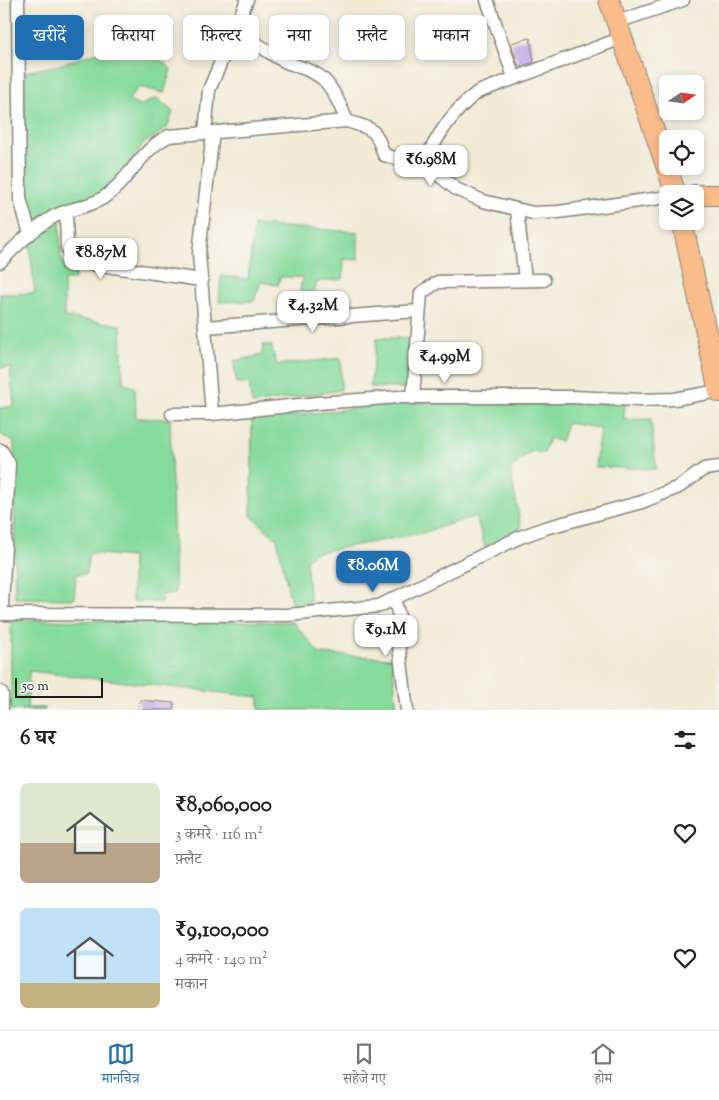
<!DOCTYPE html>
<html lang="hi">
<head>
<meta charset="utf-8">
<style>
  body { margin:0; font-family:"Sorts Mill Goudy","Noto Serif Devanagari",serif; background:#f6f6f6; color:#222; height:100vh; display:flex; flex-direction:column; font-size:19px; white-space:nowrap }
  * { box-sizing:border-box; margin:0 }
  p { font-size:16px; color:#767676 }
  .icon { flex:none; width:28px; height:28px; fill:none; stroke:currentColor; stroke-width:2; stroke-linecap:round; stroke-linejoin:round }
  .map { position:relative; height:710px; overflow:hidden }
  .panel { display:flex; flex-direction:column; background:#fff; flex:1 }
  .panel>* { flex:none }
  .guide { position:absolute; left:15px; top:15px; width:690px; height:45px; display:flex; gap:10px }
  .needle { width:32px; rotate:77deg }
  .controls { position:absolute; left:659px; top:75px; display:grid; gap:10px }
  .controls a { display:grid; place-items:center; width:45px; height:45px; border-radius:8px; background:#fff; box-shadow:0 2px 8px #0003; font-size:25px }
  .scale { position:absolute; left:15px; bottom:12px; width:88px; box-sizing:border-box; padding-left:5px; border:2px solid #1c1c1c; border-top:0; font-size:14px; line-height:18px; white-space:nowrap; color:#1c1c1c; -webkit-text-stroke:4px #f6f6f2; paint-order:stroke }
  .price { position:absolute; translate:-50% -42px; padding:0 11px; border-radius:10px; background:#fff; color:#222; font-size:16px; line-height:32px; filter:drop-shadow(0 1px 2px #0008) }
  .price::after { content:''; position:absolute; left:50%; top:30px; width:15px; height:11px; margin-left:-8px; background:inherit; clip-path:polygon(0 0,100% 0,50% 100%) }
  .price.on { background:#1f6fb2; color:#fff }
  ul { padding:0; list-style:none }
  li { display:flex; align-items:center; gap:15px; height:125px; padding:0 20px }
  li span { display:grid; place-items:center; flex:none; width:140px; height:100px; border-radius:8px; color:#555 }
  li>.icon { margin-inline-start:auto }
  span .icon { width:60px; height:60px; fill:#fffc; stroke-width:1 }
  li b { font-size:21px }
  h2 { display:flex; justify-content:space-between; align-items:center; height:60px; padding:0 20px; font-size:21px }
  .tag { padding:0 18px; border-radius:8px; background:#fff; box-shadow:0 2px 8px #0003; font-size:18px; line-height:45px }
  .tag.on { background:#1f6fb2; color:#fff }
  .menu { display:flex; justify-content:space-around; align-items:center; height:70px; border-top:1px solid #e0e0e0; background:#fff; font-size:14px; color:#767676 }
  .menu a { display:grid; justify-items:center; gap:2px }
  .menu .on { color:#1f6fb2 }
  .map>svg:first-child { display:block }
  .green { fill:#86da9c; stroke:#517b5c }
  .building { fill:#c1aae5 }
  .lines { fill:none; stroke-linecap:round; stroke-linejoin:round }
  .minor-casing { stroke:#868379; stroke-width:15 }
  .tertiary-casing { stroke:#868379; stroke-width:19 }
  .primary-casing { stroke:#868379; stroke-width:22 }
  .minor { stroke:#fff; stroke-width:12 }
  .tertiary { stroke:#fff; stroke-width:16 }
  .primary { stroke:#fabc8b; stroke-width:20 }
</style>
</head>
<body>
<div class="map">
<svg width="719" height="710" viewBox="0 0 719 710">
  <rect width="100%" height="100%" fill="#f6f6f2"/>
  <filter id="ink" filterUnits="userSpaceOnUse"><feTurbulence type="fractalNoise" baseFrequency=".02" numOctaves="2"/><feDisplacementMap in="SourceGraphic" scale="10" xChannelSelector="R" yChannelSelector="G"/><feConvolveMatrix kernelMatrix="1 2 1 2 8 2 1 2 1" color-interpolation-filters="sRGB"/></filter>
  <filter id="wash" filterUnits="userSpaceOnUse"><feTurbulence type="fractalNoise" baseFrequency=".0096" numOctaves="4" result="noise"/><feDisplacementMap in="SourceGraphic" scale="20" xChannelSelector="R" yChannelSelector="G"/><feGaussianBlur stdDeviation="1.12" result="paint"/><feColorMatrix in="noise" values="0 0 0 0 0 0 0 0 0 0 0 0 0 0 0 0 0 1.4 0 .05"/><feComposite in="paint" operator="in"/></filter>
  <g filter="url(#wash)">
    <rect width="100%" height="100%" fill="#f1ead6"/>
    <path class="green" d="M146,47L171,69L164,93L139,87L129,99L139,106L157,98L173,112L167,128L142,145L121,178L98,194L64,205L34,224L25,197V72L58,65L95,53Z
      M60,221L61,256L65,270H75V280H64V317L121,325L123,382L135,388L136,418L170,419L175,594H162L161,602L132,601V557L89,553L86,574H76L74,599L15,598L14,442L0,434V408L14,406L10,367L0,368V294L35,293L29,242Z
      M254,225L358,232V260L344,259L343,279L317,282L310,312L298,311L302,277H280L278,285L261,282L254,301L219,302L221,276L248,279Z
      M377,338H408L406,388L370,387Z
      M263,345H271L277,365L341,358V390L252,404L249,383H236L234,361L262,355Z
      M410,402L496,404L625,403L624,420L651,419L656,469L595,467L600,428L567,423L561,442L549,438L544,453L532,451L510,469L521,528L485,547L476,516L421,533L314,553L306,561L310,603L292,606L277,539L251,516L252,420Z
      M11,620L293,622L320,654L392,658L397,710H259V697L29,671L27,708H45V710H11Z"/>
    <g id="blocks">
      <path class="building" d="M530,38L534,62L519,67L511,43Z
        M140,700L174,703L173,710H139Z"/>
    </g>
  </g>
  <g filter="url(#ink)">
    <use href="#blocks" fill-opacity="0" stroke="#868379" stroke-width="1"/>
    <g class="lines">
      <defs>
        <path id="minor" d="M18,0L20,199L30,234
          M487,0L514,77
          M617,22L683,0
          M234,26C250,38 265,51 282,60C296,67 313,69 324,80C335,91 341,108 347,121
          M205,133L209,90L247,0
          M422,166C437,137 451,112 478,92L622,38
          M517,210L525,279
          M66,212L67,247L73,261L201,280
          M0,262C16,246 33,229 53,217C68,208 88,208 103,198C129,181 141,149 169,136L347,121C374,130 375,127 384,155L430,168L456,189L483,201L533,213L558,212L668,197
          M205,327L418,311
          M413,398L421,293L438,282L544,280
          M172,414H212L318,403L399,397H572L640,400L674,399L719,391
          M212,414L199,253L213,132
          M394,600C400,615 402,630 399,646L407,710
          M0,614L288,615L379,606L518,538L545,528L642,502L679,487L704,469L719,467"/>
        <path id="tertiary" d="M0,452L7,464L0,606
          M0,694V710"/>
        <path id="primary" d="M609,0L676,194
          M695,195H719
          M682,221L719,392"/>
      </defs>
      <use href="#minor" class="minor-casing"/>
      <use href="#tertiary" class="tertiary-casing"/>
      <use href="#primary" class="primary-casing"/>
      <use href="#minor" class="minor"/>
      <use href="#tertiary" class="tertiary"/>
      <use href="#primary" class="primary"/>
    </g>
  </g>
</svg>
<div class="controls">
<a><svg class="needle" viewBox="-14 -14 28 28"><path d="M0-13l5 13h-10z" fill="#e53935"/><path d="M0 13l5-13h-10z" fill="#767676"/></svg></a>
<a><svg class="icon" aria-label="locate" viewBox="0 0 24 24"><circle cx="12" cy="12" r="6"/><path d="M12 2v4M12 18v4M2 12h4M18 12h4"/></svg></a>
<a><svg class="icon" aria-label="layers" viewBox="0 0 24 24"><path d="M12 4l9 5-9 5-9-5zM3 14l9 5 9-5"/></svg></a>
</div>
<div class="scale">50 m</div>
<b class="price" style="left:431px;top:187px">₹6.98M</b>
<b class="price" style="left:101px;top:280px">₹8.87M</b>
<b class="price" style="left:313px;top:333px">₹4.32M</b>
<b class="price" style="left:445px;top:384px">₹4.99M</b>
<b class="price on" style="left:373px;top:593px">₹8.06M</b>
<b class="price" style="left:386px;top:657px">₹9.1M</b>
<div class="guide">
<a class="tag on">खरीदें</a>
<a class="tag">किराया</a>
<a class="tag">फ़िल्टर</a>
<a class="tag">नया</a>
<a class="tag">फ़्लैट</a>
<a class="tag">मकान</a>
</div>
</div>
<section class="panel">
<h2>6 घर<svg class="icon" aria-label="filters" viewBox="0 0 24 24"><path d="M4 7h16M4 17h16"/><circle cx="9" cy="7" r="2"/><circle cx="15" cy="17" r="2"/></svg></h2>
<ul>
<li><span style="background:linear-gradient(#dfe7d0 60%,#b9a48a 0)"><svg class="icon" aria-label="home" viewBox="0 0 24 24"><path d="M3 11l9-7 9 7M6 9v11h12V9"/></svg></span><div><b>₹8,060,000</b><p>3 कमरे · 116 m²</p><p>फ़्लैट</p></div><svg class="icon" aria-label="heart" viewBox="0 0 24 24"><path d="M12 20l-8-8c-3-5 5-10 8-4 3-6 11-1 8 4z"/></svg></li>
<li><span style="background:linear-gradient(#bfe0f5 75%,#c2b280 0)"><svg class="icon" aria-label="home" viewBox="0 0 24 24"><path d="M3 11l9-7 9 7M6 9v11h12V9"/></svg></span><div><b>₹9,100,000</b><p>4 कमरे · 140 m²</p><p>मकान</p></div><svg class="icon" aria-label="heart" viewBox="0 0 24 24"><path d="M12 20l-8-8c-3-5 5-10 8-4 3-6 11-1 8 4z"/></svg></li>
</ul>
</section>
<nav class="menu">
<a class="on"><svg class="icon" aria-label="map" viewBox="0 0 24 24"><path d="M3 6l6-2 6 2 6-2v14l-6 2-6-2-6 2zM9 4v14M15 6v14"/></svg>मानचित्र</a>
<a><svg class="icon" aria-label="saved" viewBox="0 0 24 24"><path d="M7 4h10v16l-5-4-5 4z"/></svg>सहेजे गए</a>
<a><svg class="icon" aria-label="home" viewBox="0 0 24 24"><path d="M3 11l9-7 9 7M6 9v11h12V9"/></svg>होम</a>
</nav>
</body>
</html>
